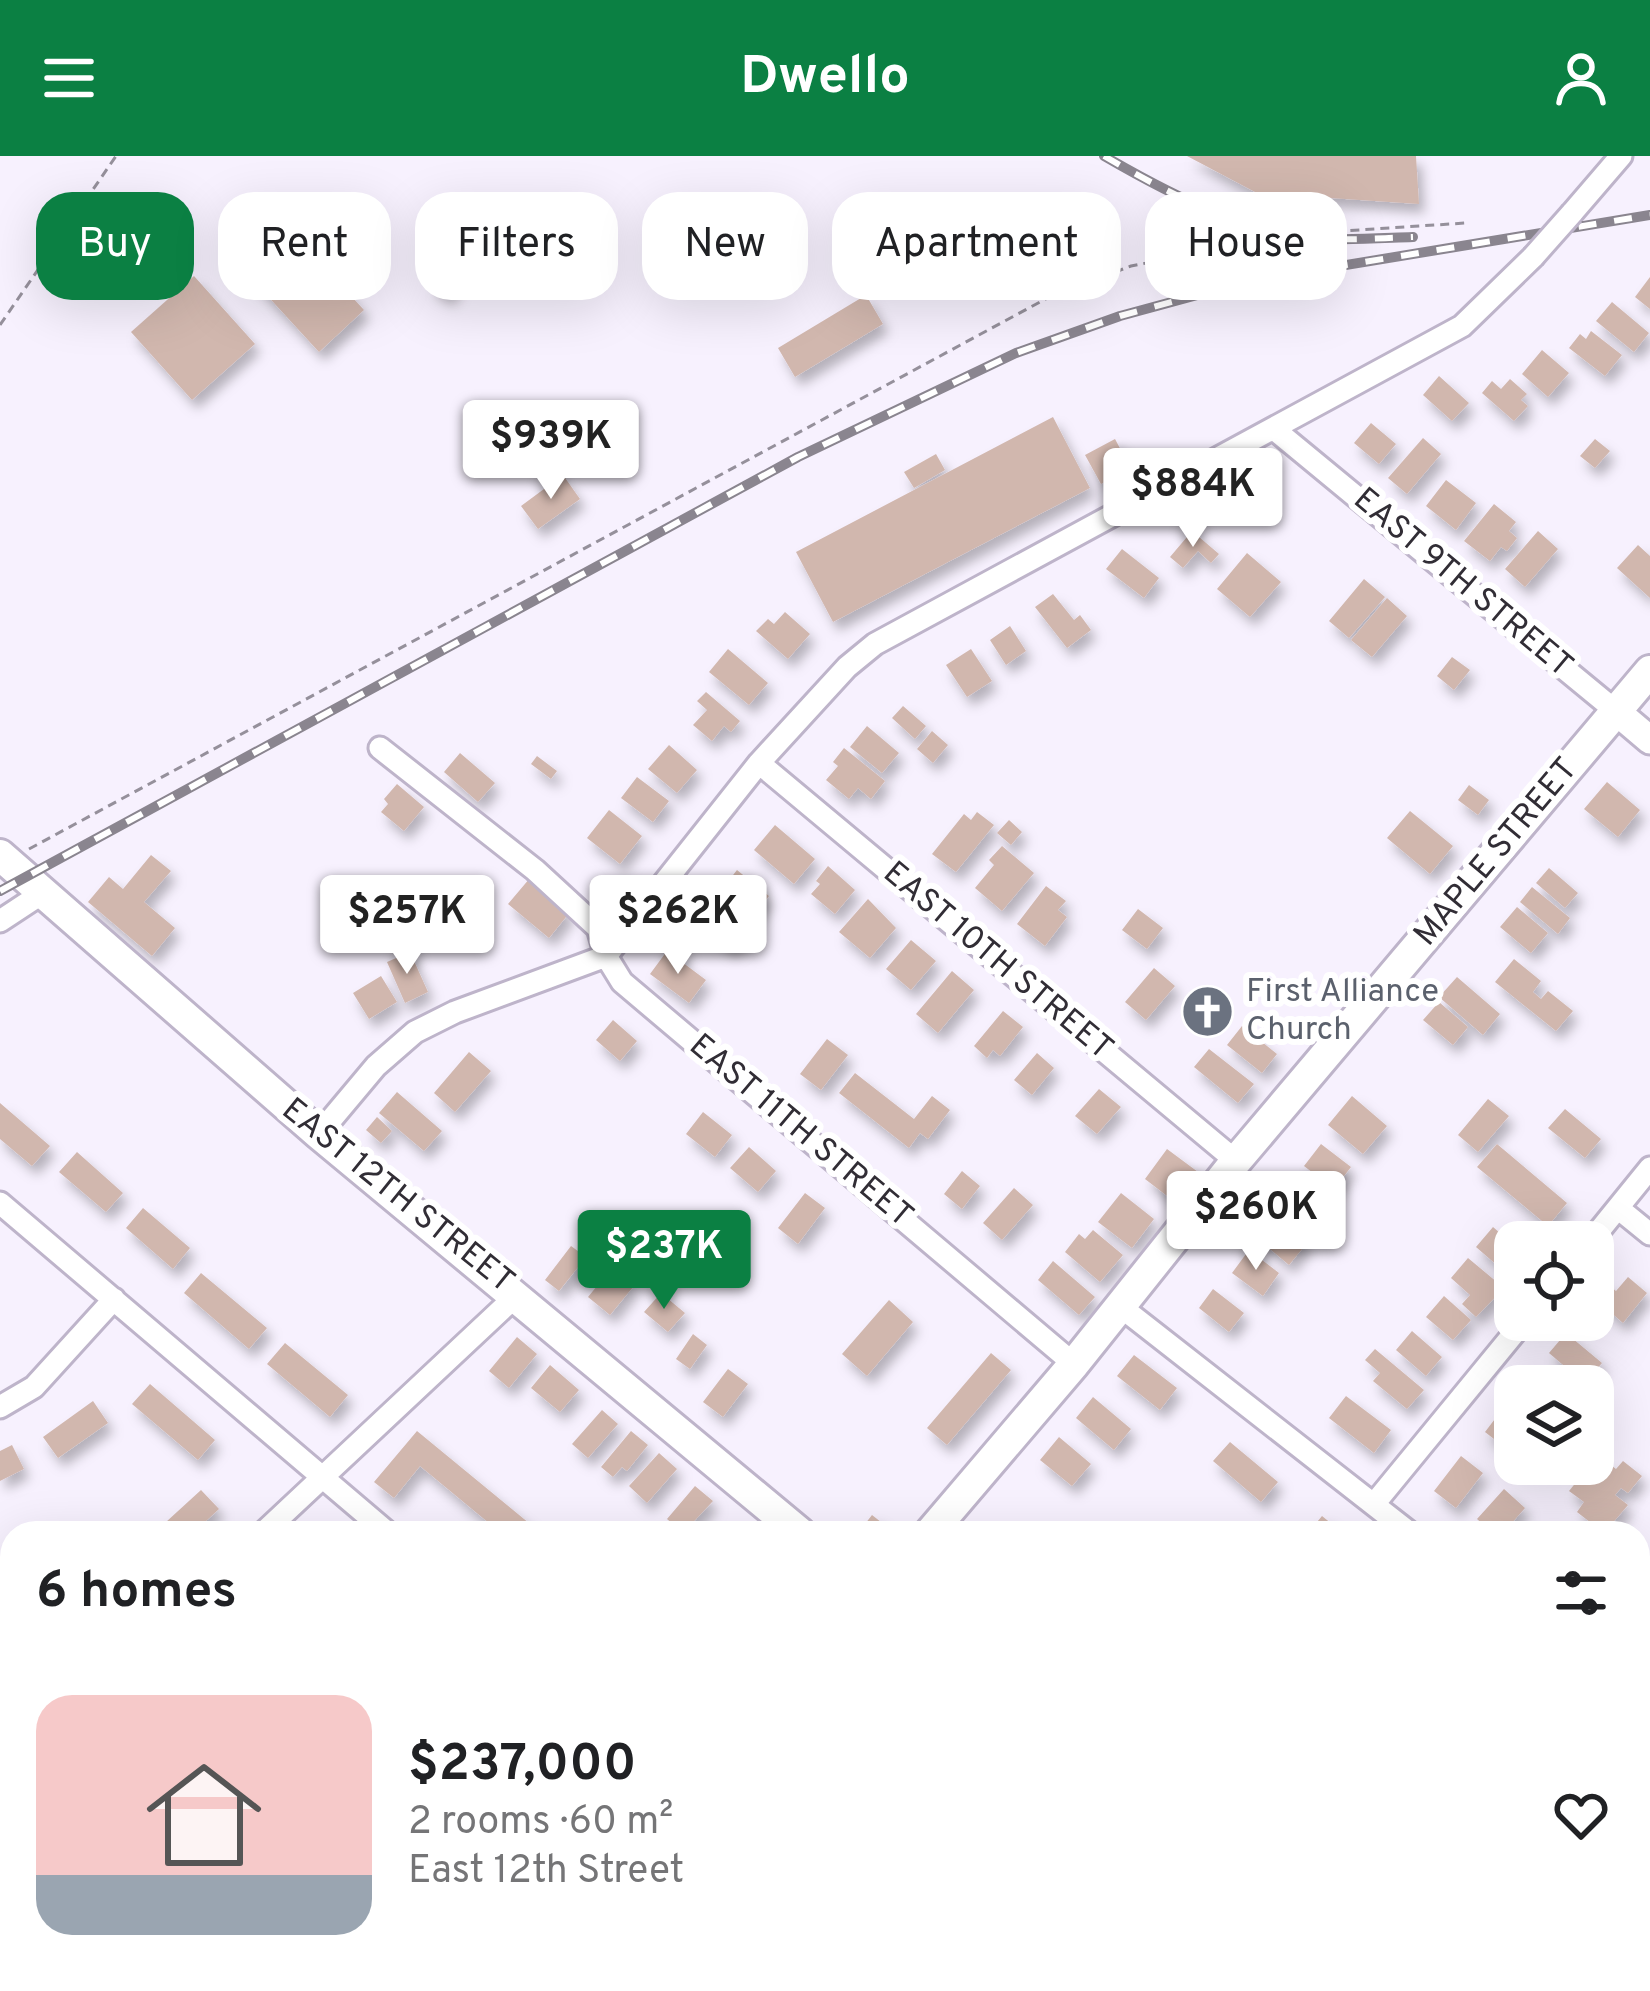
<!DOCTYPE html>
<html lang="en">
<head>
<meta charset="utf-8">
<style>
  body { margin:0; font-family:Overpass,sans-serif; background:#f6f6f6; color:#202124; height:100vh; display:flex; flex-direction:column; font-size:45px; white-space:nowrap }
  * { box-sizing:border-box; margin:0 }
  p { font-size:39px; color:#757577 }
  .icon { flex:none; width:66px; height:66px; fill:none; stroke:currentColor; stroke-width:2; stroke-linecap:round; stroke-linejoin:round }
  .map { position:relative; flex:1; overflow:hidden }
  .side { position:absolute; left:0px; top:1365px; width:1650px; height:471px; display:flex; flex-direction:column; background:#fff; border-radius:36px 36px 0 0; box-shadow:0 12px 48px #0002 }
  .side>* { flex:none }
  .guide { position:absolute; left:36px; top:36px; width:1578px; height:108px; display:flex; gap:24px }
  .fabs { position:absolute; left:1494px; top:1065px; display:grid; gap:24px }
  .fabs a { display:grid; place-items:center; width:120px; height:120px; border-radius:24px; background:#fff; box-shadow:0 12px 48px #0002; font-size:60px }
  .price { position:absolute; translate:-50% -102px; padding:0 27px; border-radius:12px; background:#fff; color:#222; font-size:39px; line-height:78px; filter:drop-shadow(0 3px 6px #0008) }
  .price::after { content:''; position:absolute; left:50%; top:72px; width:36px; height:27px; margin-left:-18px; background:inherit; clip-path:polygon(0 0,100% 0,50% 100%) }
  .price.on { background:#0b8043; color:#fff }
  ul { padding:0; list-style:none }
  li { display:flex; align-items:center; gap:36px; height:300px; padding:0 36px }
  li span { display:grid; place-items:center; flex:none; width:336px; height:240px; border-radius:36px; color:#555 }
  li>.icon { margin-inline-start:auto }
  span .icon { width:144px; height:144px; fill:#fffc; stroke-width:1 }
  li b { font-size:51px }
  h2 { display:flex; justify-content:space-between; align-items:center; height:144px; padding:0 36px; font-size:51px }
  .pill { padding:0 42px; border-radius:36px; background:#fff; box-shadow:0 12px 48px #0002; font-size:42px; line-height:108px }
  .pill.on { background:#0b8043; color:#fff }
  header { display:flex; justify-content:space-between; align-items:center; height:156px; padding:0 36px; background:#0b8043; color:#fff; font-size:54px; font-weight:700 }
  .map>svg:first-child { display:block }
  .building { fill:#d1b7ae; filter:url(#shadow) }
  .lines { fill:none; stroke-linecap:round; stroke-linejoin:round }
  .minor-casing { stroke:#beb4ca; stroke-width:27 }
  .tertiary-casing { stroke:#beb4ca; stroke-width:33 }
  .secondary-casing { stroke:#beb4ca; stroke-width:36 }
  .path { stroke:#95909b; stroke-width:3; stroke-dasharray:9 6; stroke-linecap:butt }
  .minor { stroke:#fff; stroke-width:21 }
  .tertiary { stroke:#fff; stroke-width:27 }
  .secondary { stroke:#fff; stroke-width:30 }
  .rail-casing { stroke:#8a858f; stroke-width:10 }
  .rail { stroke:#fff; stroke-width:6; stroke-dasharray:18; stroke-linecap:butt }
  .minor-bridge-casing { stroke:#beb4ca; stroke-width:27; stroke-linecap:butt }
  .minor-bridge { stroke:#fff; stroke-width:21 }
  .labels { text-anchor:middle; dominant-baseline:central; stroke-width:12; stroke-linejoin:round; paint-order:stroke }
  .street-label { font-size:33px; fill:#312d35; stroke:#fff }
  .worship-label { font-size:33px; fill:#5b616d; stroke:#fff; text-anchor:start }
</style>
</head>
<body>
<header><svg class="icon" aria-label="menu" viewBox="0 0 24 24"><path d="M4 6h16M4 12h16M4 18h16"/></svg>Dwello<svg class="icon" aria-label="person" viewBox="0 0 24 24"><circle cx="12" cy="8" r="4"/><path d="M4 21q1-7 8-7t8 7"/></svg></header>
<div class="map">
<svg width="1650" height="1835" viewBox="0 0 1650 1835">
  <defs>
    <filter id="shadow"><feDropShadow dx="5.5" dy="9" stdDeviation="6" flood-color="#0004"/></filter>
  </defs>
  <rect width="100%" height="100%" fill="#f7f1fe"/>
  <path class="building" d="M1187,0H1416L1419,48L1257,37Z
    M273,55L364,154L319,196L228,97Z
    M442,109L460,119L449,141L430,131Z
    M194,120L255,188L192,244L131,176Z
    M1650,121V153L1635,141Z
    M866,139L883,168L795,221L778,192Z
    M1612,146L1649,177L1634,196L1596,165Z
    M1591,175L1622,199L1605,220L1569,192L1580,178L1586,183Z
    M1542,194L1569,217L1548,241L1522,218Z
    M1439,220L1469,247L1452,265L1423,239Z
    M1510,223L1527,238L1521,244L1528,250L1514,265L1482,237L1492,225L1501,233Z
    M1053,261L1090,332L833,466L796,396Z
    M1371,267L1396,288L1379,308L1354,287Z
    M1423,282L1441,298L1407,338L1388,322Z
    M1115,283L1131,313L1101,328L1085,299Z
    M1595,283L1610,295L1595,312L1580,300Z
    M936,298L945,314L914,332L904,316Z
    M563,319L580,343L538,373L521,350Z
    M1446,324L1476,347L1456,374L1426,350Z
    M1494,348L1516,366L1509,375L1517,382L1507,395L1501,391L1490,405L1464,385Z
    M1192,375L1219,398L1211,407L1198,395L1183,412L1170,401Z
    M1538,375L1558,393L1525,431L1505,413Z
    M1638,389L1650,400V442L1617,412Z
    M1122,393L1159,422L1144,442L1106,413Z
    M1247,397L1281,426L1250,461L1217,433Z
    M1364,423L1385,441L1349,482L1329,465Z
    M1053,438L1074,464L1080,459L1091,474L1067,492L1035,451Z
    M1387,442L1407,460L1372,501L1351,484Z
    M785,456L810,478L788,503L756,475L768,463L774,468Z
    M1010,470L1026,495L1006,509L990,484Z
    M728,493L768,527L749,549L709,516Z
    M971,493L992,525L967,541L946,509Z
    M1452,501L1470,514L1454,534L1437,520Z
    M706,536L740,565L731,576L724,570L712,585L693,569L707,554L697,545Z
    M903,550L926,570L915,583L892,562Z
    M867,570L899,597L882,617L850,591Z
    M932,575L948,589L933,607L917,593Z
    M669,589L697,614L677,637L648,613Z
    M844,592L885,625L871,643L858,632L849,643L826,624L838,610L833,606Z
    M460,597L495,627L478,646L444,616Z
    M537,600L557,615L551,623L531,608Z
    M637,621L669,645L653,666L621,642Z
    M1607,626L1640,654L1618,681L1584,653Z
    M397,628L424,651L404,675L381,656L388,648L384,643Z
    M1469,629L1489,644L1478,659L1458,644Z
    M609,654L642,680L620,708L587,682Z
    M1410,655L1453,690L1430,718L1387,682Z
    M977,656L994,669L956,716L932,698L964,658L971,664Z
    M1009,664L1022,676L1011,689L997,677Z
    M775,669L815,703L794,728L754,694Z
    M1002,690L1034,717L1002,755L975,732L994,709L989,704Z
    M151,699L171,715L144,746L175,772L152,800L88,746L109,721L123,733Z
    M828,710L855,734L835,758L811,738L820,728L816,725Z
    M1549,712L1578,737L1565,752L1536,727Z
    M737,714L769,740L751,762L719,737Z
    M530,722L570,756L549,782L508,748Z
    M1046,730L1066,745L1058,754L1067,761L1045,790L1017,768Z
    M1532,731L1570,762L1558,778L1520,746Z
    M868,743L896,772L870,802L839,776Z
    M714,744L749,774L731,794L696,765Z
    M1517,751L1548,777L1531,797L1500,771Z
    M1138,753L1163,772L1147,793L1122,774Z
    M911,784L936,805L911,834L886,813Z
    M667,795L706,824L689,847L650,818Z
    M410,796L428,836L405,847L387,806Z
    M1514,803L1541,825L1533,836L1541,843L1548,835L1573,855L1556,875L1495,826Z
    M1154,812L1175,830L1146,864L1125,846Z
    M952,815L974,834L938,877L916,858Z
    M381,820L397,846L369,863L353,837Z
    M1457,821L1500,858L1483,879L1439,841Z
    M1439,846L1468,871L1453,889L1423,864Z
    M1003,855L1023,871L1000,900L993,894L987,902L974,890Z
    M613,864L637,885L620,905L596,884Z
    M1242,870L1277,898L1262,917L1227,889Z
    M827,883L848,899L821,934L800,918Z
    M1209,893L1254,928L1238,947L1194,911Z
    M469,896L491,915L455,956L434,937Z
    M1037,897L1054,912L1032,939L1014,924Z
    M855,917L914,963L932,940L950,954L928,983L920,977L909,992L839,937Z
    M1099,933L1121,951L1097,978L1075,960Z
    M397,936L442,975L424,995L379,957Z
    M1352,940L1387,970L1363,998L1328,969Z
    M1488,943L1509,960L1478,996L1458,979Z
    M0,947L50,990L32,1010L0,983Z
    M1565,953L1601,983L1585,1002L1548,972Z
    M703,956L732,979L715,1001L686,978Z
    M377,961L392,975L381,987L366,974Z
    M1321,988L1351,1011L1334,1033L1304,1010Z
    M1497,988L1567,1047L1548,1070L1477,1011Z
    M749,991L776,1015L758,1036L730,1012Z
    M1167,993L1198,1016L1175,1046L1145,1023Z
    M77,996L123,1037L106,1056L59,1016Z
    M962,1015L980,1030L962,1053L944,1038Z
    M1014,1032L1033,1049L1002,1084L983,1067Z
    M1302,1034L1328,1056L1311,1075L1286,1053Z
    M805,1037L825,1052L798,1088L778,1072Z
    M1121,1037L1154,1063L1132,1092L1098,1066Z
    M143,1052L190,1092L173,1113L126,1072Z
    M1275,1060L1307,1087L1289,1109L1257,1082Z
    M1493,1071L1515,1090V1107L1506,1117L1476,1091Z
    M1093,1074L1123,1099L1100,1126L1065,1096L1079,1078L1085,1083Z
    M571,1090L586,1101L559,1135L545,1124Z
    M1249,1094L1279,1117L1263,1140L1232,1117Z
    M1468,1102L1504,1132L1476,1161L1462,1148L1470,1139L1451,1122Z
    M1053,1105L1095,1141L1079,1159L1038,1124Z
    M611,1113L633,1131L610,1159L588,1141Z
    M201,1117L267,1172L249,1193L184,1137Z
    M1628,1121L1647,1137L1623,1167L1593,1141L1605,1126L1616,1135Z
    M1213,1133L1244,1157L1229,1176L1199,1152Z
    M661,1137L685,1157L668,1176L644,1156Z
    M1444,1140L1471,1164L1453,1184L1426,1161Z
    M889,1144L913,1166L867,1220L842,1198Z
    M1412,1175L1442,1201L1426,1220L1396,1194Z
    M1566,1177L1602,1207L1582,1230L1572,1225L1576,1220L1549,1197Z
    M693,1178L707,1189L690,1213L676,1203Z
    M517,1181L537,1198L509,1232L489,1215Z
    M285,1187L348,1239L330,1261L267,1208Z
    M1375,1193L1424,1234L1407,1253L1373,1225L1380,1217L1365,1204Z
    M991,1197L1011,1214L947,1289L927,1272Z
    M1134,1199L1177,1232L1160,1254L1117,1220Z
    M550,1209L579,1234L560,1256L531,1232Z
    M728,1213L748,1228L723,1261L703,1246Z
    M150,1228L215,1284L198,1304L132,1248Z
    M1346,1240L1391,1274L1374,1297L1329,1262Z
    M1093,1241L1131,1273L1114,1294L1076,1262Z
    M93,1245L108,1267L58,1302L43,1281Z
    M1504,1251L1515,1260L1512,1297L1485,1276Z
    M602,1254L618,1268L588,1302L572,1288Z
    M417,1275L541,1377H501L420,1310L394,1342L374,1326Z
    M631,1275L648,1289L627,1315L622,1311L613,1321L601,1311Z
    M1059,1281L1091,1308L1072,1330L1040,1304Z
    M1230,1286L1278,1326L1261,1346L1213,1305Z
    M12,1289L24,1313L0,1325V1295Z
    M659,1297L677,1313L647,1347L629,1330Z
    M1461,1300L1483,1317L1456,1352L1434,1335Z
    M1623,1305L1642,1320L1628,1337L1621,1332L1615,1339L1628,1349L1604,1377L1577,1356L1584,1346L1569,1335L1582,1319L1591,1326L1607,1306L1616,1313Z
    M695,1330L713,1345L683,1377L667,1363Z
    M1504,1333L1525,1352L1503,1377H1482L1487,1372L1477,1363Z
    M201,1334L219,1353L193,1377H154Z
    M872,1359L895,1377H858Z
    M1322,1360L1343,1377H1308Z
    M12,1488V1525L3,1534L0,1499Z
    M1638,1722L1650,1725L1649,1744L1638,1742Z
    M839,1824H864L856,1835H830Z
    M1263,1824H1279L1286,1829L1281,1835H1255Z"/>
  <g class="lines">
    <defs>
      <path id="minor" d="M1572,57L1621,0
        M1274,273L1617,556
        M380,592L535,714L598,772L606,800L622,826L1074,1208
        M759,607L1236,1005
        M0,765L41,738
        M319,978L376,910L415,876L455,856L606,800L759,607L847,511L875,488L1462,170L1533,101
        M0,1047L388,1377
        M1618,1052L1650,1078
        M1590,1086L1650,1012
        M1121,1151L1410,1377
        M0,1251L34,1231L114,1143
        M1374,1348L1525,1164
        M263,1377L517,1139
        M1638,1559L1650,1567
        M0,1618L12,1607
        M411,1824L424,1835
        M963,1835L971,1824"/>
      <path id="tertiary" d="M1617,556L1650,584"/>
      <path id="secondary" d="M0,699L319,978L800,1377
        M930,1377L1074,1208L1236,1005L1650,515
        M1350,1824L1363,1835
        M554,1835L563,1824"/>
    </defs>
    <use href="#minor" class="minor-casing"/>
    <use href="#tertiary" class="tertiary-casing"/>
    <use href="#secondary" class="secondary-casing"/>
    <path class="path" d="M0,169L116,0
      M29,693L1051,140L1131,110L1298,78L1465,67"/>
    <use href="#minor" class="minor"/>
    <use href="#tertiary" class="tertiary"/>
    <use href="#secondary" class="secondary"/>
    <defs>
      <path id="rail" d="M1104,0C1173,40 1248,79 1329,83C1356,84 1385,82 1413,81
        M0,735L798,301L1016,197L1120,160L1249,125L1650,59"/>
    </defs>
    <use href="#rail" class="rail-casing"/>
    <use href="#rail" class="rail"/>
    <defs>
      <path id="minor-bridge" d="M1533,101L1572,57"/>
    </defs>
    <use href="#minor-bridge" class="minor-bridge-casing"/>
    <use href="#minor-bridge" class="minor-bridge"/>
  </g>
  <defs>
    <symbol id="church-disc" viewBox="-11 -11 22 22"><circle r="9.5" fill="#6b7280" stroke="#fff"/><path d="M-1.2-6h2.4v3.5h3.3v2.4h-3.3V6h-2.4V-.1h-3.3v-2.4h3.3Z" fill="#fff"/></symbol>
  </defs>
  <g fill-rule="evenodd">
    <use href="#church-disc" x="1178" y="826" width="59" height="59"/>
  </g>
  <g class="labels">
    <g class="street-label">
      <text transform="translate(1462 428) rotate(40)">EAST 9TH STREET</text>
      <text transform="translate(1497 697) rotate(-50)">MAPLE STREET</text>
      <text transform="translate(997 806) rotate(40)">EAST 10TH STREET</text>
      <text transform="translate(800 976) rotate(40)">EAST 11TH STREET</text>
      <text transform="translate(397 1041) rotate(39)">EAST 12TH STREET</text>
    </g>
    <g class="worship-label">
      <text x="1246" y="837">First Alliance<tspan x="1246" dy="38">Church</tspan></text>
    </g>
  </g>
</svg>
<div class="fabs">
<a><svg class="icon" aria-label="locate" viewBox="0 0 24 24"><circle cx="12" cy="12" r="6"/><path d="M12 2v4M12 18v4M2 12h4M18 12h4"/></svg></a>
<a><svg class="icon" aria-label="layers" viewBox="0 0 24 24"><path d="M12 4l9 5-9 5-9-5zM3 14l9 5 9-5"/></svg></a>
</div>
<b class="price" style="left:551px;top:346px">$939K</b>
<b class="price" style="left:1193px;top:394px">$884K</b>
<b class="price" style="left:407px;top:821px">$257K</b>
<b class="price" style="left:678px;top:821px">$262K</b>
<b class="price" style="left:1256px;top:1117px">$260K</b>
<b class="price on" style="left:664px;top:1156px">$237K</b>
<div class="guide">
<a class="pill on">Buy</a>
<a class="pill">Rent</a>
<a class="pill">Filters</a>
<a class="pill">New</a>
<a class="pill">Apartment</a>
<a class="pill">House</a>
</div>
<section class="side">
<h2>6 homes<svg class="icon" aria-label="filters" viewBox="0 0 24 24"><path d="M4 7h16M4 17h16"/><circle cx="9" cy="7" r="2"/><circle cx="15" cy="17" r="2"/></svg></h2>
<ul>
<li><span style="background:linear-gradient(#f6c9c9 75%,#9aa5b1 0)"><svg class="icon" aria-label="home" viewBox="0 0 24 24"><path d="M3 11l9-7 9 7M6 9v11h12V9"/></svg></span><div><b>$237,000</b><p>2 rooms · 60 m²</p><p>East 12th Street</p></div><svg class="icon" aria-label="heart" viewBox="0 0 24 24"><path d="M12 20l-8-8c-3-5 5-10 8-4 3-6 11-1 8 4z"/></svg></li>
</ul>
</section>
</div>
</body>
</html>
